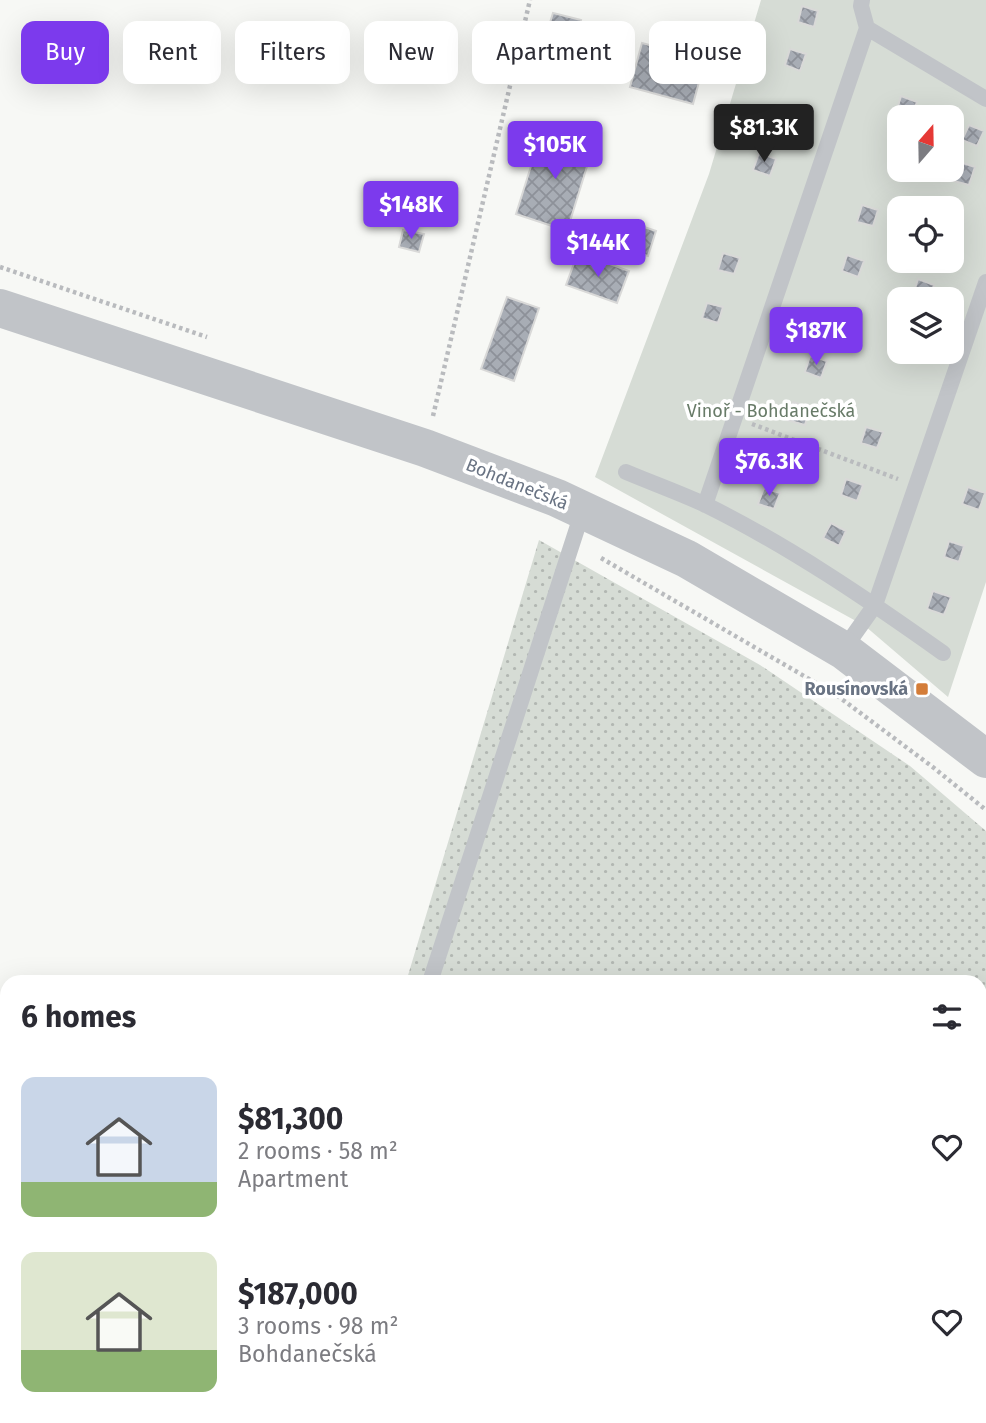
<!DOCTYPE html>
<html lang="en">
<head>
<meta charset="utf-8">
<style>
  body { margin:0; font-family:"Fira Sans",sans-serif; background:#f7f7f7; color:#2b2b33; height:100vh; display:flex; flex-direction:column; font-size:26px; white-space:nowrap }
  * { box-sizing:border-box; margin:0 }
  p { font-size:23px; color:#7c7c81 }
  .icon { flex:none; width:38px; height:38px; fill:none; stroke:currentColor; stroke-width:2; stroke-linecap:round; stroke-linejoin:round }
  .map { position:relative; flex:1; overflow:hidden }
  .sheet { position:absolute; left:0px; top:975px; width:987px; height:450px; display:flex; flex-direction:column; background:#fff; border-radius:21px 21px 0 0; box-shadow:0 7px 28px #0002 }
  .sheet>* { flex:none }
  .top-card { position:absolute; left:21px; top:21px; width:945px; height:63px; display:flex; gap:14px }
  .needle { width:46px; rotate:20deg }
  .buttons { position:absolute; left:887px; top:105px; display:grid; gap:14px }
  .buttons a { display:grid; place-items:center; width:77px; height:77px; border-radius:14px; background:#fff; box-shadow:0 7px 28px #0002; font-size:35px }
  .price { position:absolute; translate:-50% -60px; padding:0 16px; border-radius:7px; background:#7c3aed; color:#fff; font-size:23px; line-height:46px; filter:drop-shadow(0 2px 4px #0008) }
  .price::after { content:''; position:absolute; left:50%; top:42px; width:21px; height:16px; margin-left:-10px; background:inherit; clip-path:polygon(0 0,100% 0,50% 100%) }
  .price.active { background:#222; color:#fff }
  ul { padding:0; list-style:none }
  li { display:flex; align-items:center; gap:21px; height:175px; padding:0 21px }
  li span { display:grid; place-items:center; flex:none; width:196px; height:140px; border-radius:14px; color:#555 }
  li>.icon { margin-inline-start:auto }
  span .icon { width:84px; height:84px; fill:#fffc; stroke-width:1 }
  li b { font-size:30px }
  h2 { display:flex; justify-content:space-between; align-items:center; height:84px; padding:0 21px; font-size:30px }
  .pill { padding:0 24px; border-radius:14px; background:#fff; box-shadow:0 7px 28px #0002; font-size:24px; line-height:63px }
  .pill.active { background:#7c3aed; color:#fff }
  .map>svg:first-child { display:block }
  .grass { fill:url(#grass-dots) }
  .garden { fill:#d6dcd5; fill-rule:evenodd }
  .building { fill:url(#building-cross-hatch); stroke:#d9d9d8; stroke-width:2 }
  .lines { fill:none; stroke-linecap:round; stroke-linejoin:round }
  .path { stroke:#b9bbbe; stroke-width:4.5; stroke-dasharray:3.5 3.5; stroke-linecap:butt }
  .service { stroke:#c1c4c8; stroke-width:16 }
  .tertiary { stroke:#c1c4c8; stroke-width:38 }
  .poi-dot { fill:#d47d39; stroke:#fff; stroke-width:2.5 }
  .labels { text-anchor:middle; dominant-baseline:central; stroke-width:7; stroke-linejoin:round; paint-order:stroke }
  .park-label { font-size:18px; fill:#687b68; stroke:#fff }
  .street-label { font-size:18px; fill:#697383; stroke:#fff }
  .poi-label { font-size:18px; font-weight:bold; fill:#697383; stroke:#fff; text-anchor:end }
</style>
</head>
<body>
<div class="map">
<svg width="986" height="1423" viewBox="0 0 986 1423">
  <defs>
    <pattern id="grass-dots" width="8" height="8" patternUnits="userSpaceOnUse" patternTransform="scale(1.75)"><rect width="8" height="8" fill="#d6dcd5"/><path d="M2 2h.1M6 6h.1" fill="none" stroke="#b2b7b2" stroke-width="1.8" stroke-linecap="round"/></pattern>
    <pattern id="building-cross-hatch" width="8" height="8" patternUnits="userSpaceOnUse" patternTransform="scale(1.75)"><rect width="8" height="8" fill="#a8adb5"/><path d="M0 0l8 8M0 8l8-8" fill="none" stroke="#8d9199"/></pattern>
  </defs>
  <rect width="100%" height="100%" fill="#f7f8f5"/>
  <path class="grass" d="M539,540L760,665L910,766L986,831V1423H260L265,1418H980V982H406Z"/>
  <path class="garden" d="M761,0H986V582L948,697L865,626L595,477L709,174ZM900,117H952V170H900ZM900,208H952V261H900ZM900,299H952V352H900Z"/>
  <path class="building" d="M802,6L818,11L814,27L798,22Z
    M553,13L581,20L577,37L548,29Z
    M642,43L705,60L693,104L630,87Z
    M790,49L806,54L800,71L785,65Z
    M901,96L917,102L911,117L896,113Z
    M969,125L984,131L977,146L962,140Z
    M542,131L593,147L567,231L516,214Z
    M759,153L776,159L770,176L753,170Z
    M957,161L975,167L969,185L950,180Z
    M862,205L878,210L873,226L857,222Z
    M629,222L656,231L648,256L621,248Z
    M403,230L424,234L419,252L399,247Z
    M723,253L740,258L734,274L718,270Z
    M847,255L864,261L858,277L842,271Z
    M576,258L597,265L599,260L629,271L617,303L566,285Z
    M918,279L934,285L929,299L913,295Z
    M507,297L539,308L514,381L481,369Z
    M707,303L723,307L718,323L702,318Z
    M828,306L844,310L839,327L823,321Z
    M810,356L827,361L821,378L805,372Z
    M793,402L810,408L805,425L787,420Z
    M866,427L883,432L877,448L861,443Z
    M776,454L793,460L787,477L770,471Z
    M846,479L863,485L857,501L841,495Z
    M968,487L985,493L979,510L962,504Z
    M764,488L780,493L774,509L758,504Z
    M831,523L846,531L839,546L823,538Z
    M949,541L964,546L959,562L944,557Z
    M933,591L951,597L944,615L927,609Z"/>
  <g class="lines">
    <path class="path" d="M0,267L207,337
      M433,416L530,0
      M752,424L898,479
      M601,558L835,694L934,768L986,810"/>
    <path class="service" d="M867,28L986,99
      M626,472C652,483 680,493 706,505C789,546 867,599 943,653
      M705,505L867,28L861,6L862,0
      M843,650L875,605L986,282
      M430,982L583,510
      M283,1423L285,1418"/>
    <path class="tertiary" d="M0,308L425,448L557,498L687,559L843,650L986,759"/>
  </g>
  <rect class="poi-dot" x="915" y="682" width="14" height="14" rx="3.5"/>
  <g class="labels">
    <g class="park-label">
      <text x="771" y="411">Vinoř - Bohdanečská</text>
    </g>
    <g class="street-label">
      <text transform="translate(517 484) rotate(22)">Bohdanečská</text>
    </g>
    <g class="poi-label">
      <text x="908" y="689">Rousínovská</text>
    </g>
  </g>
</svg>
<div class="buttons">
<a><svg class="needle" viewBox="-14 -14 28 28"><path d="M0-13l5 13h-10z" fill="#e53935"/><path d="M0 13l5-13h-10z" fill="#7c7c81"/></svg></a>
<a><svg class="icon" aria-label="locate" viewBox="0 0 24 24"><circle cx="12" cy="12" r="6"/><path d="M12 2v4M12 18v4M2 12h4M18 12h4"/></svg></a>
<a><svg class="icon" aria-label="layers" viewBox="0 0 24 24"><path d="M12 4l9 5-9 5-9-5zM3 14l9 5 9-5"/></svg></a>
</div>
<b class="price active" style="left:764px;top:164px">$81.3K</b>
<b class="price" style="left:555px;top:181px">$105K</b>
<b class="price" style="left:411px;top:241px">$148K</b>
<b class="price" style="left:598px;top:279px">$144K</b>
<b class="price" style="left:816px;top:367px">$187K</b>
<b class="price" style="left:769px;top:498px">$76.3K</b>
<div class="top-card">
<a class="pill active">Buy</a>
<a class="pill">Rent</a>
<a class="pill">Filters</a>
<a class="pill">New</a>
<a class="pill">Apartment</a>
<a class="pill">House</a>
</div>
<section class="sheet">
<h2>6 homes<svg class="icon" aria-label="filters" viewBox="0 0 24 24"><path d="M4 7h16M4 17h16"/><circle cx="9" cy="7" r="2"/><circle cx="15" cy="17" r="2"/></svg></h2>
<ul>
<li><span style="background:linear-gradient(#c9d6e8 75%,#8fb573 0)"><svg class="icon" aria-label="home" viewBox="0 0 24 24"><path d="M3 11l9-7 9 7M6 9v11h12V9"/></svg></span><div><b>$81,300</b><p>2 rooms · 58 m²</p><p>Apartment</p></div><svg class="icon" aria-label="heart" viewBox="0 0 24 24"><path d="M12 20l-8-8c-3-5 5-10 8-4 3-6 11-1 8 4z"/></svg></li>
<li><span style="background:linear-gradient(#dfe7d0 70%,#8fb573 0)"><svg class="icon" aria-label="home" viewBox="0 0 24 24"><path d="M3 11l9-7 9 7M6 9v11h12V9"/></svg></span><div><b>$187,000</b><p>3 rooms · 98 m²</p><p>Bohdanečská</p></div><svg class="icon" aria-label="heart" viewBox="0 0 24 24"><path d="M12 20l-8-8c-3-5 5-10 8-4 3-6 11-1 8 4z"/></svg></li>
</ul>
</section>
</div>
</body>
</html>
